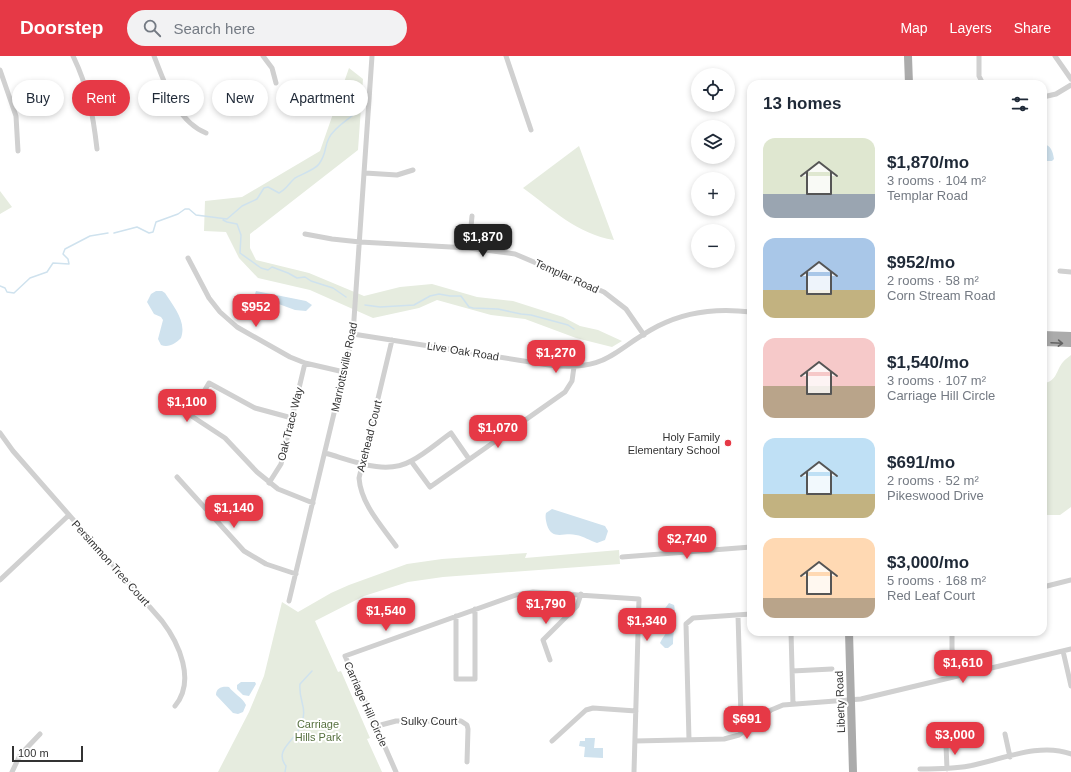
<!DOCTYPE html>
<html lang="en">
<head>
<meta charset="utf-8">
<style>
  body { margin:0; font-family:Helvetica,sans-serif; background:#f2f2f3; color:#1f2937; height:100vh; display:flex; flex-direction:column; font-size:15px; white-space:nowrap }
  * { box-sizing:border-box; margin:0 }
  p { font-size:13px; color:#747a83 }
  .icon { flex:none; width:22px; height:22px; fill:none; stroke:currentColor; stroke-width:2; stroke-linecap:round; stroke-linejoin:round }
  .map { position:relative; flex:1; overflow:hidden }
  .details { position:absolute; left:747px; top:24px; width:300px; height:556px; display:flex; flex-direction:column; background:#fff; border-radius:12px; box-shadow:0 2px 6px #0003 }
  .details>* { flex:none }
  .banner { position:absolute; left:12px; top:24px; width:380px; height:36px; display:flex; gap:8px }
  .tools { position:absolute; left:691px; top:12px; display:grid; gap:8px }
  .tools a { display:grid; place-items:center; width:44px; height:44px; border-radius:50%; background:#fff; box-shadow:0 2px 6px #0003; font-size:20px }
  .scale { position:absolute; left:12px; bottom:10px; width:71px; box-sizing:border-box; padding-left:4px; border:2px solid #333; border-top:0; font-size:11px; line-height:14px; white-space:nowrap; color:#333; -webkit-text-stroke:3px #fff; paint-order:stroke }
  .price { position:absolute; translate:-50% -34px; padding:0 9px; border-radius:8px; background:#e63946; color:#fff; font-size:13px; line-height:26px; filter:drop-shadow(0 1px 2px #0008) }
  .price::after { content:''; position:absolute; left:50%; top:24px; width:12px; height:9px; margin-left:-6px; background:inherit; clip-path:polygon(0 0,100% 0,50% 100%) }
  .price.on { background:#222; color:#fff }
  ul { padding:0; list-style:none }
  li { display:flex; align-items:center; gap:12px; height:100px; padding:0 16px }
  li span { display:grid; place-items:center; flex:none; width:112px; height:80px; border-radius:12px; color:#555 }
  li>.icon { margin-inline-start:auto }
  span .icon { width:48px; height:48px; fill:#fffc; stroke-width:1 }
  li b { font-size:17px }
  h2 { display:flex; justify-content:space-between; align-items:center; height:48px; padding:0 16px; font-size:17px }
  .chip { padding:0 14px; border-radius:18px; background:#fff; box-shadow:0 2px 6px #0003; font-size:14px; line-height:36px }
  .chip.on { background:#e63946; color:#fff }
  header { display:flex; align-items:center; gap:24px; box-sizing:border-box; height:56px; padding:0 20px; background:#e63946; color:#fff }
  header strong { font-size:19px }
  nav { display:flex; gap:22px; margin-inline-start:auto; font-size:14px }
  .search { width:280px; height:36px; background:#f2f2f3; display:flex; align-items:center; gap:10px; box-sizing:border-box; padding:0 14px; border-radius:22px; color:#747a83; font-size:15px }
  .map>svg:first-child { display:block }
  .green { fill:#e6ecdf }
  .water { fill:#cfe2ee }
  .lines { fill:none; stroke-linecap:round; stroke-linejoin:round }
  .stream { stroke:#cfe2ee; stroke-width:1.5 }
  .minor { stroke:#d0d0d0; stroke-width:5 }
  .primary { stroke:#ababab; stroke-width:8 }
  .oneway { stroke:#636363 }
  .poi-dot { fill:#e63946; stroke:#fff; stroke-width:1.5 }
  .labels { text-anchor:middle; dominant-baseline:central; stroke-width:4; stroke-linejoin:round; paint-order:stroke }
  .street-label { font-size:11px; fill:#333; stroke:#fff }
  .poi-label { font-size:11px; fill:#333; stroke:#fff; text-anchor:end }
  .park-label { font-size:11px; fill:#56703f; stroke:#fff }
</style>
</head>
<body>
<header>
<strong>Doorstep</strong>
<div class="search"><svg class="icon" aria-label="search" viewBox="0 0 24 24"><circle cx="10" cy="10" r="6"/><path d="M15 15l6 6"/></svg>Search here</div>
<nav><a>Map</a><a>Layers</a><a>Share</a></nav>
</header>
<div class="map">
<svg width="1071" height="716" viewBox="0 0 1071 716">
  <rect width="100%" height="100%" fill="#fff"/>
  <path class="green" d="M349,12L363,23L358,94L250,178V192L256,204L309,217L364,240L400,231L432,228L477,241L513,245L563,261L580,270L598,274L622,285L612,291L576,282L525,263L491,259L437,244L419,252L373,262L310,234L258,222L239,202L226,176L204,175L205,145L242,141L320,95Z
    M579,90L614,184C577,178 552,153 523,132Z
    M0,135L12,151L0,158Z
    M1071,299V451L1060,459H1046L1043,456V327C1057,326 1056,314 1063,306C1065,303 1069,301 1071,299Z
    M619,494L620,508L443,521L408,526L364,540L315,565L338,616L341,615L370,682L367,683L382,716H218L249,656L264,620L282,546L298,556L331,537L349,529L407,508L442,503L527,497L525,502Z"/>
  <path class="water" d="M1043,88C1051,89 1053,96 1054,103L1052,105H1043Z
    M156,235H162L165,237C173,250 187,265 181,282C176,287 169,292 161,289L158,283L163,264L161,261L154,258L147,246L151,238Z
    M256,235L306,245L312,249L306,255L295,254L257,240L255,238Z
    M552,453L605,470L608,475L605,484L597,487C590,485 584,480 576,479C564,476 552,485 547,469C546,465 545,461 546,457Z
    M669,547L674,549C676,553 673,580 673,588L668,592H665L660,587C669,569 675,577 663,555Z
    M241,626H255L256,628L249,640L243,639L237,633V629Z
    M229,631C233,637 243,642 246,649L243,656L238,658L233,657L216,639C216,632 222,630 229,631Z
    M585,682H595L594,692H603V702L584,701L585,691L579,690L580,685H585Z"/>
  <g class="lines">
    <path class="stream" d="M223,164L227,166L237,168L241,179L240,197L261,212L268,214L272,211L288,217L297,222L305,221L311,225L333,232L346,241
      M114,177L137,171L149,177L153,176L156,166L178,158L185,153H189L196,159L227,163L242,150L257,143L264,132L268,131L279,137C287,133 289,127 295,122C302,118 316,113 319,108C327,97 324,91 329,82C334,72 345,66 353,59L352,46L359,29
      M0,230L5,232L7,236L14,237L30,222L47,216L53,207L69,208L68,203L63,198L65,193L90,180L108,177
      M365,249L380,251L414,249L430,240L439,238L450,240H461L469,251L473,252L498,253L521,258L531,259L568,269L574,273
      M285,716L286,710C274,695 293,686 299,673C310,651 298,647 300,628L312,615"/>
    <path class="minor" d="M73,0C88,31 93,58 97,93
      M154,0C165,27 176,65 206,77
      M263,0L272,12L276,27
      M506,0L531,74
      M979,0V20L983,28
      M1055,0L1071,23
      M0,14L16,60L18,95
      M1043,41L1056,38L1071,29
      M365,117L397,119L413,114
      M305,178L332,183L360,186L469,192L515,198L604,236L626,253L644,279
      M469,192L472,160
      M188,202L209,242L220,256L237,271L290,301L305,307L344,316
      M1060,215L1071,216
      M353,278L549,309C609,316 612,294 658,270C687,255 719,252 751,256
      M392,284L359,422C361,448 381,469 396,490
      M292,362L255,352L209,327L190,359L225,382L257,416L278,433L313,447
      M0,377L13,395L162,565C179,587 196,625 175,650
      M325,397C351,404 385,420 411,405C425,398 438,386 451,377L469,403
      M411,405L430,431L565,336L572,325L574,311
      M177,421L244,495L266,508L296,518
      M269,427L281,408L305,307
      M622,501L751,491
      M0,524L69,459
      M1043,531L1071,524
      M289,545L353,278L372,0
      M738,559L741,661L748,673
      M456,560V623H475V553
      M791,576L793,648
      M952,576V593L958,620
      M1063,595L1071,630
      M550,604L543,584L577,550L581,538
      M792,615L832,613
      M377,670L396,665H461L467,669L468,673L467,706
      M1005,678L1010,701
      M689,684L686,568L693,562L751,558
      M552,685L586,654L593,652L636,655
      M635,685L724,683L739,679L771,654L783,649L861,643L1071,593
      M946,689L947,713
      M920,713C936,713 953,713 969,710C1001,704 1039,686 1071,698
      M12,716L20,699L40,678
      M396,716L345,600L516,539L533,536L639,543L634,716"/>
    <path class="primary" d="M908,0L909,28
      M1043,279L1071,280
      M1043,286L1071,287
      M849,576L853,716"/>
  </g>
  <defs><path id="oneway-shaft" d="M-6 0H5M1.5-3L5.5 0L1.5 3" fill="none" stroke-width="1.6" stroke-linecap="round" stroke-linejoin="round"/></defs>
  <use class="oneway" href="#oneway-shaft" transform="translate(1057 287) rotate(3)"/>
  <circle class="poi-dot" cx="728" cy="387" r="4"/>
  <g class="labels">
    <g class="street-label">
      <text transform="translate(567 220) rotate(24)">Templar Road</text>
      <text transform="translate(463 295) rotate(9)">Live Oak Road</text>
      <text transform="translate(344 311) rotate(-78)">Marriottsville Road</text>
      <text transform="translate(290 368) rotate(-76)">Oak Trace Way</text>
      <text transform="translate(369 380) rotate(-76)">Axehead Court</text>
      <text transform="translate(111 507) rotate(48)">Persimmon Tree Court</text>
      <text transform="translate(840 646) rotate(-92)">Liberty Road</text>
      <text transform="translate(366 648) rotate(66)">Carriage Hill Circle</text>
      <text x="429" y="665">Sulky Court</text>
    </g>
    <g class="poi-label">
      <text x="720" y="381">Holy Family<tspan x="720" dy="13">Elementary School</tspan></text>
    </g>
    <g class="park-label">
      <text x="318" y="668">Carriage<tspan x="318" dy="13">Hills Park</tspan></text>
    </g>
  </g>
</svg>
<div class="tools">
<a><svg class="icon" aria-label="locate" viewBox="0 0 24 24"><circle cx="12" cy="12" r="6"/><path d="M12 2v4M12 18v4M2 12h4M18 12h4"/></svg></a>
<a><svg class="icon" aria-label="layers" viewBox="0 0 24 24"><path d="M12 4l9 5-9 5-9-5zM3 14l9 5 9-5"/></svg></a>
<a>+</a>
<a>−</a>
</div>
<div class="scale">100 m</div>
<b class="price on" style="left:483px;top:202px">$1,870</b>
<b class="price" style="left:256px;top:272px">$952</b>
<b class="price" style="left:556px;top:318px">$1,270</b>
<b class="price" style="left:187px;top:367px">$1,100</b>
<b class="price" style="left:498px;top:393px">$1,070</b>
<b class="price" style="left:234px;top:473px">$1,140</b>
<b class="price" style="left:687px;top:504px">$2,740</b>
<b class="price" style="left:546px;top:569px">$1,790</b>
<b class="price" style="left:386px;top:576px">$1,540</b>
<b class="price" style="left:647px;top:586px">$1,340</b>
<b class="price" style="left:963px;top:628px">$1,610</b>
<b class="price" style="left:747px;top:684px">$691</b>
<b class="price" style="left:955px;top:700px">$3,000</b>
<div class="banner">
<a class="chip">Buy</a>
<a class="chip on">Rent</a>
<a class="chip">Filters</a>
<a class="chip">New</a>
<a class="chip">Apartment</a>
</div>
<section class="details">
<h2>13 homes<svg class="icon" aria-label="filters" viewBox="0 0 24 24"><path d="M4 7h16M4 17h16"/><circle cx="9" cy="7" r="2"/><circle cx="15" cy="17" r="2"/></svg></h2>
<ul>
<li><span style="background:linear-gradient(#dfe7d0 70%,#9aa5b1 0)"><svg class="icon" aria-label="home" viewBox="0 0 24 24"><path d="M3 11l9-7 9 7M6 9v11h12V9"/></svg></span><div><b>$1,870/mo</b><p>3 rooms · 104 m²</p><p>Templar Road</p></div></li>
<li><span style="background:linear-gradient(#a9c7e8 65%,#c2b280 0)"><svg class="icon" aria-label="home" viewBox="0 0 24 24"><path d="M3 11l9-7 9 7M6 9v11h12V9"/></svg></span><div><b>$952/mo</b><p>2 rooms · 58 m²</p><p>Corn Stream Road</p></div></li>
<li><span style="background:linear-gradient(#f6c9c9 60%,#b9a48a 0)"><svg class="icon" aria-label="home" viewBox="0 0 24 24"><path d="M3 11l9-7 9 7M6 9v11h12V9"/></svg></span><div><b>$1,540/mo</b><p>3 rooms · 107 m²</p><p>Carriage Hill Circle</p></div></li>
<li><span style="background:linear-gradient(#bfe0f5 70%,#c2b280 0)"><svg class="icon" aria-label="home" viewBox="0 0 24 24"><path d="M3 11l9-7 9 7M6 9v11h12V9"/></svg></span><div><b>$691/mo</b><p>2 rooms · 52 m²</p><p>Pikeswood Drive</p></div></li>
<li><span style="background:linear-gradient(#ffd9b3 75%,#b9a48a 0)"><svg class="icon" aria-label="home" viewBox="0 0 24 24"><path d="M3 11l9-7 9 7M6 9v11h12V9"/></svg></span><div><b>$3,000/mo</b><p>5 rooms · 168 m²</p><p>Red Leaf Court</p></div></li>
</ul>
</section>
</div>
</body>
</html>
